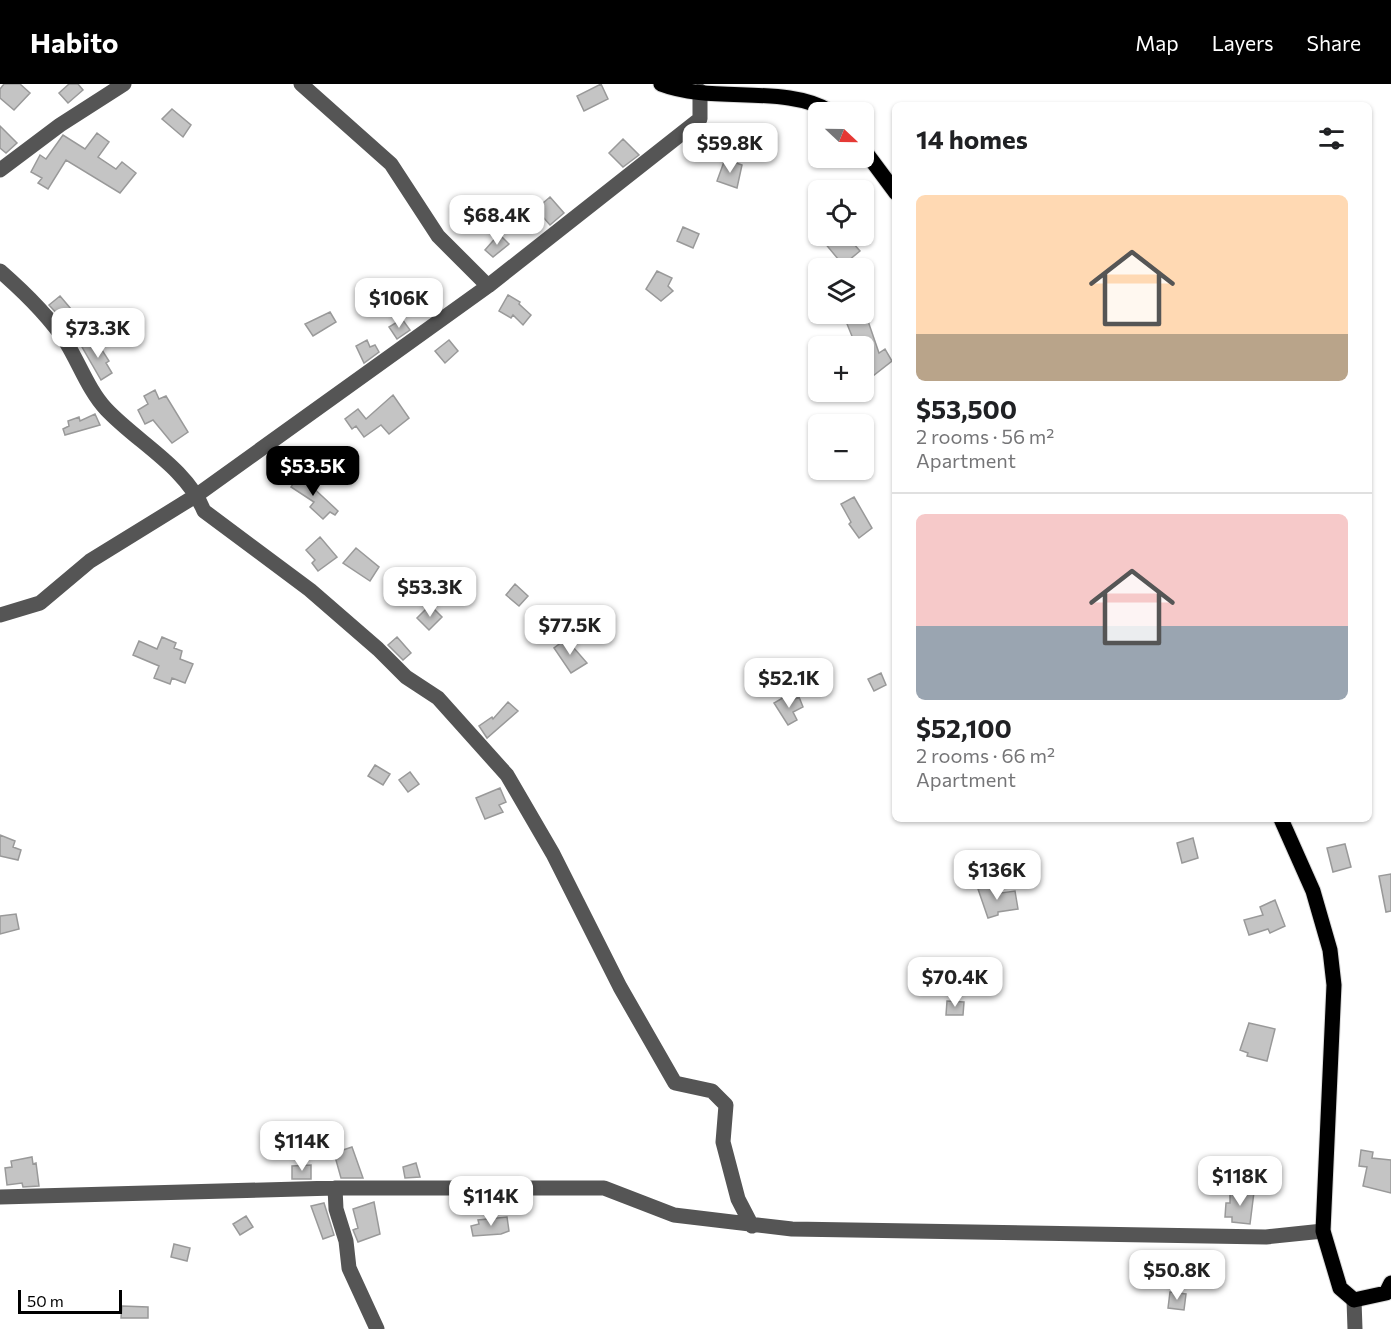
<!DOCTYPE html>
<html lang="en">
<head>
<meta charset="utf-8">
<style>
  body { margin:0; font-family:Commissioner,sans-serif; background:#f2f2f2; color:#202124; height:100vh; display:flex; flex-direction:column; font-size:22px; white-space:nowrap }
  * { box-sizing:border-box; margin:0 }
  p { font-size:20px; color:#757577 }
  .icon { flex:none; width:33px; height:33px; fill:none; stroke:currentColor; stroke-width:2; stroke-linecap:round; stroke-linejoin:round }
  .map { position:relative; flex:1; overflow:hidden }
  .details { position:absolute; left:892px; top:18px; width:480px; height:720px; display:flex; flex-direction:column; background:#fff; border-radius:9px; box-shadow:0 2px 4px #0004 }
  .details>* { flex:none }
  .needle { width:39px; rotate:112deg }
  .tools { position:absolute; left:808px; top:18px; display:grid; gap:12px }
  .tools a { display:grid; place-items:center; width:66px; height:66px; border-radius:9px; background:#fff; box-shadow:0 2px 4px #0004; font-size:30px }
  .scale { position:absolute; left:18px; bottom:15px; width:104px; box-sizing:border-box; padding-left:6px; border:3px solid #000; border-top:0; font-size:16px; line-height:21px; white-space:nowrap; color:#000; -webkit-text-stroke:4px #fff; paint-order:stroke }
  .price { position:absolute; translate:-50% -51px; padding:0 14px; border-radius:12px; background:#fff; color:#222; font-size:20px; line-height:39px; filter:drop-shadow(0 2px 3px #0008) }
  .price::after { content:''; position:absolute; left:50%; top:36px; width:18px; height:14px; margin-left:-9px; background:inherit; clip-path:polygon(0 0,100% 0,50% 100%) }
  .price.current { background:#000; color:#fff }
  ul { padding:0; list-style:none }
  li { display:grid; align-content:center; gap:12px; height:318px; padding:0 24px }
  li+li { border-top:2px solid #e0e0e0 }
  li span { display:grid; place-items:center; height:186px; border-radius:9px; color:#555 }
  li>.icon { margin-inline-start:auto }
  span .icon { width:108px; height:108px; fill:#fffc; stroke-width:1 }
  li b { font-size:26px }
  h2 { display:flex; justify-content:space-between; align-items:center; height:72px; padding:0 24px; font-size:26px }
  header { display:flex; align-items:center; gap:36px; box-sizing:border-box; height:84px; padding:0 30px; background:#000; color:#fff }
  header strong { font-size:28px }
  nav { display:flex; gap:33px; margin-inline-start:auto; font-size:21px }
  .map>svg:first-child { display:block }
  .building { fill:#c4c4c4; stroke:#999; stroke-width:1.5 }
  .lines { fill:none; stroke-linecap:round; stroke-linejoin:round }
  .major-casing { stroke:#dbdbdb; stroke-width:17 }
  .minor { stroke:#555; stroke-width:15 }
  .major { stroke:#000; stroke-width:15 }
</style>
</head>
<body>
<header>
<strong>Habito</strong>
<nav><a>Map</a><a>Layers</a><a>Share</a></nav>
</header>
<div class="map">
<svg width="1391" height="1245" viewBox="0 0 1391 1245">
  <rect width="100%" height="100%" fill="#fff"/>
  <path class="building" d="M4,0H20L30,9L14,26L0,14V5Z
    M69,0H78L83,6L68,19L59,9Z
    M601,0L608,15L584,27L577,12Z
    M172,25L191,41L183,53L162,35Z
    M0,42L17,59L6,69L0,64Z
    M97,49L109,58L98,73L116,85L122,78L136,89L120,109L66,76L48,105L38,99L42,94L31,88L40,71L46,75L63,51L85,65Z
    M623,55L639,71L623,83L609,69Z
    M725,75L742,81L737,104L717,97Z
    M550,113L564,129L550,141L536,125Z
    M683,143L699,150L693,164L677,157Z
    M499,150L509,160L493,173L485,166Z
    M819,152H862L853,159L860,167L843,181Z
    M657,187L672,194L668,202L673,207L661,217L646,205Z
    M508,211L520,218L519,220L531,231L523,241L513,231L511,234L499,227Z
    M60,212L71,225L61,234L49,221Z
    M330,228L336,238L313,252L305,240Z
    M858,230H863L866,238L868,237L879,269L885,265L892,277L864,299V262H856L845,235Z
    M63 238a5 5 0 1 1 10 0a5 5 0 1 1-10 0Z
    M402,235L410,246L397,255L389,243Z
    M95,255L109,277L106,279L112,289L101,296L82,263Z
    M367,256L370,263L375,261L379,268L364,279L356,262Z
    M449,256L458,267L445,279L435,267Z
    M155,306L159,315L166,312L188,348L172,359L153,336L145,340L138,326L148,320L144,312Z
    M393,311L409,334L389,350L381,341L364,353L356,342L352,345L345,335L358,325L366,335Z
    M95,330L100,341L65,351L63,345L69,342L68,337L79,333L80,337Z
    M301,388L311,395L308,399L338,427L335,431L330,428L323,435L310,423L314,418L291,403Z
    M854,413L872,444L859,454L849,440L851,438L841,420Z
    M320,453L337,473L318,487L312,479L315,476L306,466Z
    M356,464L379,483L370,497L343,479Z
    M515,500L528,512L519,522L506,511Z
    M430,521L442,533L429,546L417,534Z
    M162,553L176,559L174,564L182,567L180,575L193,580L185,599L172,594L170,600L154,594L159,582L133,571L139,557L157,565Z
    M397,553L411,569L403,576L388,561Z
    M566,555L587,579L571,589L554,564Z
    M881,589L886,601L874,607L868,595Z
    M786,612L789,618L799,613L803,623L793,628L797,636L788,641L774,619Z
    M508,618L518,627L487,654L479,642L492,633L493,635Z
    M375,681L390,690L383,701L368,692Z
    M410,688L419,700L408,708L399,696Z
    M500,704L506,718L499,721L503,728L485,735L476,714Z
    M0,751L15,757L13,763L21,766L18,776L0,772Z
    M1193,754L1198,774L1182,779L1177,759Z
    M1345,760L1351,783L1333,788L1327,764Z
    M1391,790V827L1386,828L1379,792Z
    M991,801L994,810L1015,807L1018,825L998,828V831L988,834L978,805Z
    M1275,816L1285,842L1270,849L1268,845L1249,851L1244,836L1263,831L1260,823Z
    M16,830L19,845L0,850V832Z
    M947,917L964,918L963,931H946Z
    M1249,939L1275,945L1267,977L1247,972L1248,969L1240,966Z
    M352,1063L363,1094H341L334,1069Z
    M1361,1066L1373,1068L1372,1074L1391,1076V1109L1363,1102L1367,1083L1359,1082Z
    M32,1073L33,1080L36,1079L39,1102L23,1103L22,1099L7,1101L5,1084L12,1083L11,1077Z
    M416,1079L420,1093L405,1094L403,1083Z
    M311,1081V1095H292V1082Z
    M1230,1106L1254,1108L1250,1140L1232,1138V1133H1225L1226,1119H1230Z
    M374,1118L380,1150L358,1158L353,1146L358,1144L353,1125Z
    M324,1119L334,1151L323,1155L311,1122Z
    M246,1132L253,1143L240,1151L233,1140Z
    M507,1133L509,1147L501,1150L473,1152L471,1142L479,1140L478,1136Z
    M174,1160L190,1164L187,1177L171,1173Z
    M1170,1208L1186,1210L1184,1226L1168,1224Z
    M122,1222L148,1223V1234H121Z"/>
  <g class="lines">
    <defs>
      <path id="major" d="M661,0C713,20 787,0 831,28
        M864,66L896,109
        M1281,735L1313,807L1330,866L1334,901L1323,1147L1340,1204L1354,1216L1386,1209L1391,1199"/>
    </defs>
    <use href="#major" class="major-casing"/>
    <path class="minor" d="M301,0L391,80L438,152L488,202
      M0,86L60,41L124,0
      M0,187C24,208 48,231 66,258C79,279 89,307 106,325C138,359 186,383 204,427L310,506L378,565L406,593L438,614L507,691L553,770L620,903L675,999L712,1007L726,1021L723,1058L738,1115L752,1142
      M0,531L40,519L90,477L197,411L488,202L700,35V7
      M335,1104L336,1125L346,1157L349,1184L377,1245
      M0,1113L335,1104H604L674,1131L792,1145L1266,1153L1323,1147
      M1354,1216L1355,1245"/>
    <use href="#major" class="major"/>
  </g>
</svg>
<div class="tools">
<a><svg class="needle" viewBox="-14 -14 28 28"><path d="M0-13l5 13h-10z" fill="#e53935"/><path d="M0 13l5-13h-10z" fill="#757577"/></svg></a>
<a><svg class="icon" aria-label="locate" viewBox="0 0 24 24"><circle cx="12" cy="12" r="6"/><path d="M12 2v4M12 18v4M2 12h4M18 12h4"/></svg></a>
<a><svg class="icon" aria-label="layers" viewBox="0 0 24 24"><path d="M12 4l9 5-9 5-9-5zM3 14l9 5 9-5"/></svg></a>
<a>+</a>
<a>−</a>
</div>
<div class="scale">50 m</div>
<b class="price" style="left:730px;top:90px">$59.8K</b>
<b class="price" style="left:497px;top:162px">$68.4K</b>
<b class="price" style="left:399px;top:245px">$106K</b>
<b class="price" style="left:98px;top:275px">$73.3K</b>
<b class="price current" style="left:313px;top:413px">$53.5K</b>
<b class="price" style="left:430px;top:534px">$53.3K</b>
<b class="price" style="left:570px;top:572px">$77.5K</b>
<b class="price" style="left:789px;top:625px">$52.1K</b>
<b class="price" style="left:997px;top:817px">$136K</b>
<b class="price" style="left:955px;top:924px">$70.4K</b>
<b class="price" style="left:302px;top:1088px">$114K</b>
<b class="price" style="left:1240px;top:1123px">$118K</b>
<b class="price" style="left:491px;top:1143px">$114K</b>
<b class="price" style="left:1177px;top:1217px">$50.8K</b>
<section class="details">
<h2>14 homes<svg class="icon" aria-label="filters" viewBox="0 0 24 24"><path d="M4 7h16M4 17h16"/><circle cx="9" cy="7" r="2"/><circle cx="15" cy="17" r="2"/></svg></h2>
<ul>
<li><span style="background:linear-gradient(#ffd9b3 75%,#b9a48a 0)"><svg class="icon" aria-label="home" viewBox="0 0 24 24"><path d="M3 11l9-7 9 7M6 9v11h12V9"/></svg></span><div><b>$53,500</b><p>2 rooms · 56 m²</p><p>Apartment</p></div></li>
<li><span style="background:linear-gradient(#f6c9c9 60%,#9aa5b1 0)"><svg class="icon" aria-label="home" viewBox="0 0 24 24"><path d="M3 11l9-7 9 7M6 9v11h12V9"/></svg></span><div><b>$52,100</b><p>2 rooms · 66 m²</p><p>Apartment</p></div></li>
</ul>
</section>
</div>
</body>
</html>
